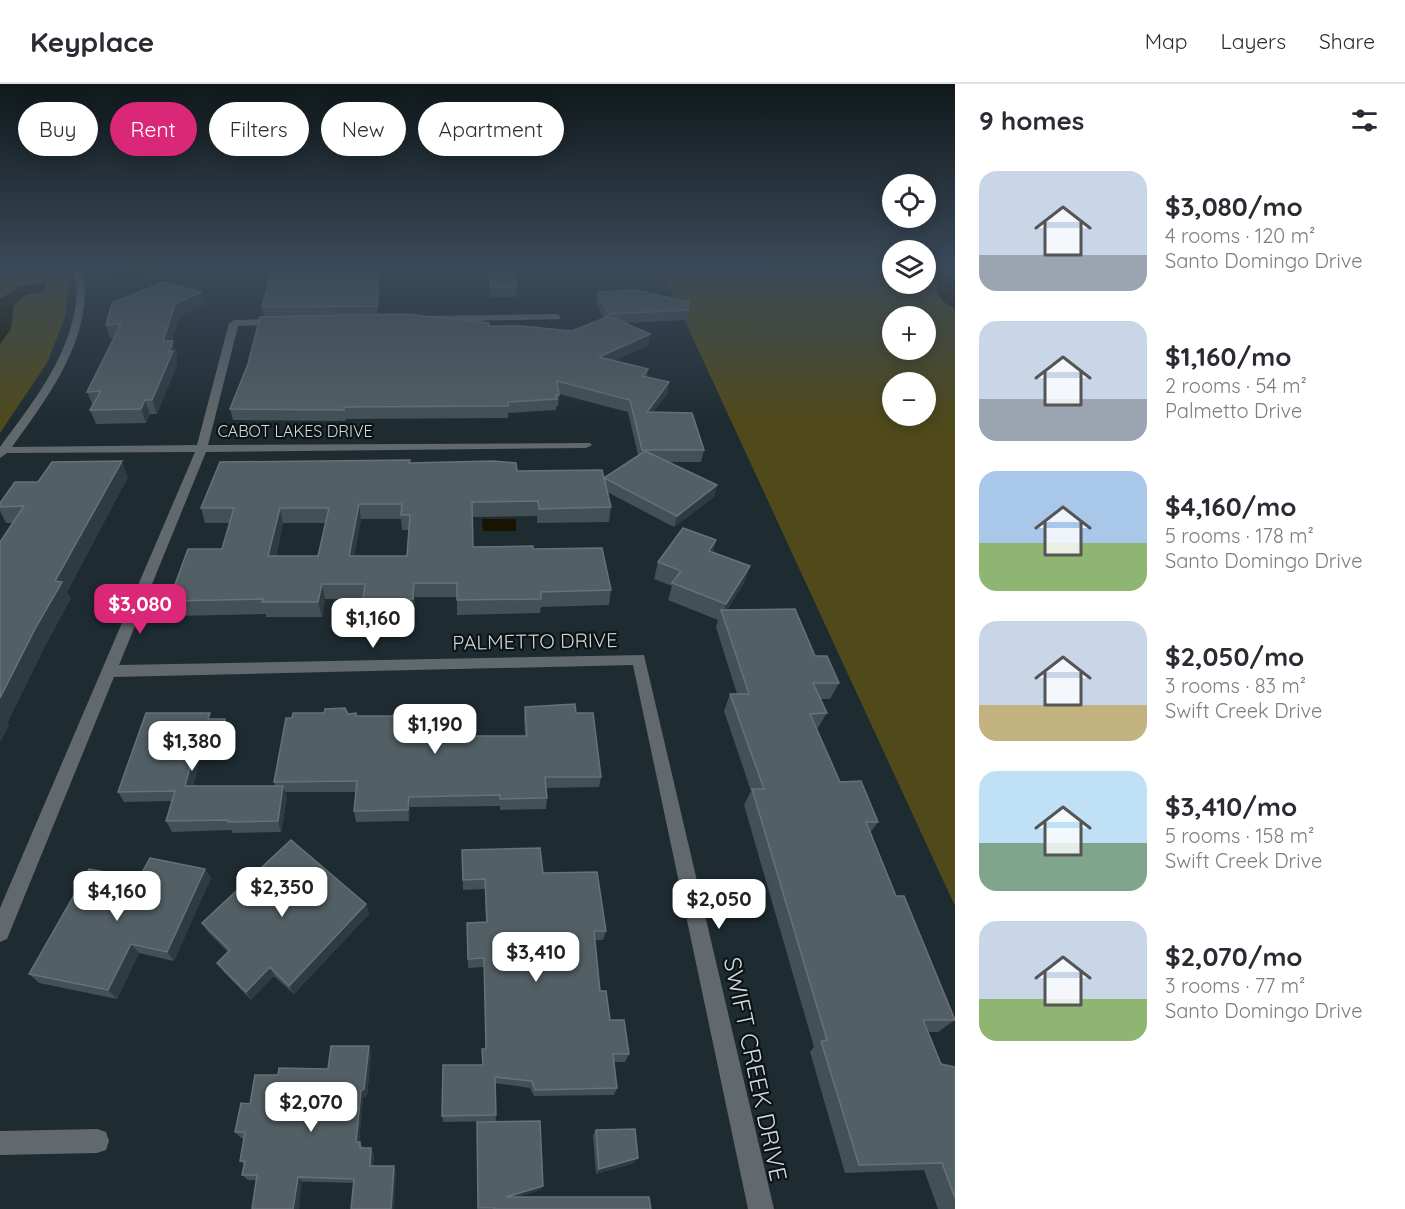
<!DOCTYPE html>
<html lang="en">
<head>
<meta charset="utf-8">
<style>
  body { margin:0; font-family:Quicksand,sans-serif; background:#f2f2f3; color:#2b2b33; height:100vh; display:flex; flex-direction:column; font-size:22px; white-space:nowrap }
  * { box-sizing:border-box; margin:0 }
  p { font-size:20px; color:#7c7c81 }
  .icon { flex:none; width:33px; height:33px; fill:none; stroke:currentColor; stroke-width:2; stroke-linecap:round; stroke-linejoin:round }
  .map { position:relative; flex:1; overflow:hidden }
  .sheet { display:flex; flex-direction:column; background:#fff; width:450px }
  .sheet>* { flex:none }
  .banner { position:absolute; left:18px; top:18px; width:570px; height:54px; display:flex; gap:12px }
  .buttons { position:absolute; left:882px; top:90px; display:grid; gap:12px }
  .buttons a { display:grid; place-items:center; width:54px; height:54px; border-radius:50%; background:#fff; box-shadow:0 3px 15px #0003; font-size:30px }
  .price { position:absolute; translate:-50% -51px; padding:0 14px; border-radius:12px; background:#fff; color:#222; font-size:20px; line-height:39px; filter:drop-shadow(0 2px 3px #0008) }
  .price::after { content:''; position:absolute; left:50%; top:36px; width:18px; height:14px; margin-left:-9px; background:inherit; clip-path:polygon(0 0,100% 0,50% 100%) }
  .price.active { background:#db2777; color:#fff }
  ul { padding:0; list-style:none }
  li { display:flex; align-items:center; gap:18px; height:150px; padding:0 24px }
  li span { display:grid; place-items:center; flex:none; width:168px; height:120px; border-radius:18px; color:#555 }
  li>.icon { margin-inline-start:auto }
  span .icon { width:72px; height:72px; fill:#fffc; stroke-width:1 }
  li b { font-size:26px }
  h2 { display:flex; justify-content:space-between; align-items:center; height:72px; padding:0 24px; font-size:26px }
  .tag { padding:0 21px; border-radius:27px; background:#fff; box-shadow:0 3px 15px #0003; font-size:21px; line-height:54px }
  .tag.active { background:#db2777; color:#fff }
  header { display:flex; align-items:center; gap:36px; box-sizing:border-box; height:84px; padding:0 30px; background:#fff; border-bottom:2px solid #e1e1e2 }
  header strong { font-size:28px }
  nav { display:flex; gap:33px; margin-inline-start:auto; font-size:21px }
  main { display:flex; flex:1; min-height:0 }
  .map>svg:first-child { display:block }
  .green { fill:#504a1b; fill-rule:evenodd }
  .water { fill:#191400 }
  .lines { fill:none; stroke-linecap:round; stroke-linejoin:round }
  .minor { fill:#62696c; fill-rule:evenodd }
  .wall { fill:#435056; fill-rule:evenodd }
  .shaded-wall { fill:#2e3b41 }
  .building { fill:#525f64; stroke:#667277; stroke-width:1.5; fill-rule:evenodd }
  .labels { text-anchor:middle; dominant-baseline:central; stroke-width:4.5; stroke-linejoin:round; paint-order:stroke }
  .far-street-label { font-size:16px; fill:#d0d8dc; stroke:#0d1315 }
  .street-label { font-size:20px; fill:#d0d8dc; stroke:#0d1315 }
  .near-street-label { font-size:24px; fill:#d0d8dc; stroke:#0d1315 }
</style>
</head>
<body>
<header>
<strong>Keyplace</strong>
<nav><a>Map</a><a>Layers</a><a>Share</a></nav>
</header>
<main>
<div class="map">
<svg width="955" height="1125" viewBox="0 0 955 1125">
  <rect width="100%" height="100%" fill="#1e2b31"/>
  <path class="green" d="M0,183H70L71,188L65,233L47,279L0,349Z
    M660,183H892V200H926V183H955V822ZM892,232H926V266H892ZM892,298H926V332H892Z"/>
  <path class="water" d="M129,183H179L144,192L116,193L115,188Z
    M926,183H955V225L942,217L936,207L939,194L926,186Z
    M45,200L46,206L24,212L14,221L11,245L0,260V215L20,202Z
    M482,435H516V447H483Z"/>
  <g class="lines">
    <path class="minor" d="M73,183H81C82,191 85,198 85,206C85,265 45,317 12,363L197,361L229,239L234,236L278,235L281,236V240L238,242L208,361L590,359L592,361L586,364L206,368L119,581L644,571L774,1125H748L633,581L114,593L7,855L0,858V824L195,368L7,369L0,374V363C34,317 75,266 77,206C77,199 74,191 73,183Z
      M557,230L561,233L560,235L425,238L421,235L425,232Z
      M97,1045L106,1048L109,1057L106,1066L97,1069L0,1071V1047Z"/>
  </g>
  <path class="wall" d="M488,183L517,203L516,213H490Z
    M352,188L379,198L378,231L489,242L572,247L604,234L596,218L597,208L688,226L686,236L625,239L650,250L648,261L614,277L648,285L647,293L669,298L667,310L653,328L704,366L701,378H667L717,401L714,413L674,443L607,408L611,423L609,438L537,439V432L473,433V463L533,465L611,506L609,521L541,523L540,529L457,531V513H415L414,530H365L363,515H325L322,533H266V530L176,532L169,517L222,465L230,439H205L201,424L410,376V379L604,394L638,371L628,328L559,310L558,322H556V326L508,329V334L346,335L345,337L233,336L230,325L248,280L264,233L262,223ZM361,435H401L402,446H409L407,472H354ZM283,439H326L318,472H276Z
    M204,220L179,232L172,257L177,270L176,275L177,281L157,330H150L146,339L96,340L90,326L93,322L87,308L114,254H110L106,241Z
    M128,393L67,508L71,514L45,562L7,639L9,641L0,658L13,439H6L0,427V419L38,398Z
    M716,456L713,468L750,482L744,499L727,526L815,572L839,599L830,615H821L827,629L817,645L840,698L878,738L870,749L896,812L955,936L938,948H928L941,980L955,983V1125H938L924,1086L845,1089L810,968L814,963L744,721L751,707L724,627L730,610H737L716,543L718,536L668,516L672,502L654,495L658,478Z
    M439,622L440,647L444,652H525L524,634L525,623L576,629L601,693L599,703L546,704L547,714L546,725L500,726V722L410,723L409,737L356,738L354,727L356,708H285L287,713L281,748L233,749L231,746L172,748L166,737L172,717L124,718L118,708L212,635L229,646L223,670L201,671L193,702H275L274,698L348,630L357,632H401Z
    M462,766L543,789L606,847L603,856H595L600,907L610,936L629,970L625,978H614L617,1004L614,1011L534,1012L530,1004L495,999L496,1037L443,1038L442,1032L483,981L486,965L484,883L468,884L467,839L486,838L485,805L463,806Z
    M205,785L211,794L174,877L139,869L117,915L39,899L29,890L139,794Z
    M366,820L369,830L294,910L274,892L251,916L223,887L217,879L228,868L208,848L202,839Z
    M371,970L367,1012L363,1013L359,1058L363,1063V1064L374,1070L373,1082L396,1087L354,1099L248,1096L242,1091L244,1080L240,1077L244,1054H241L235,1048L250,1020L278,991L328,985Z
    M596,1046L634,1079L596,1090L593,1051Z"/>
  <path class="shaded-wall" d="M379,188V198L378,232L377,222Z
    M201,208L204,220L179,232L168,271L163,257L175,220Z
    M650,250L648,261L597,285L599,273Z
    M173,257L177,270L176,275L177,281L157,330L152,316Z
    M669,298L667,310L644,340L647,328Z
    M145,316L150,330L146,339L141,325Z
    M122,377L128,393L67,508L71,514L45,562L7,639L9,641L0,658V614L55,497Z
    M717,401L714,413L674,443L677,432Z
    M359,420L361,435L352,487L349,472Z
    M280,424L283,439L272,487L268,472Z
    M716,456L711,473L709,467Z
    M750,482L744,499L723,532V530L726,520Z
    M414,499L415,513L414,530L413,515Z
    M322,500L325,515L322,533L318,518Z
    M225,635L229,646L223,670L218,659Z
    M196,660L201,671L190,713L185,702Z
    M283,702L287,713L281,748L278,737Z
    M409,713L410,723L409,737L408,726Z
    M205,785L211,794L174,877L167,868Z
    M366,820L369,830L294,910L289,902Z
    M131,860L139,869L117,915L108,906Z
    M270,883L274,892L251,916L246,908Z
    M369,962L371,970L367,1012L363,1013L359,1063L356,1058L361,1007Z
    M371,1064L374,1070L373,1087L370,1082Z
    M638,1074L634,1079L596,1090L599,1085Z
    M394,1082L396,1087L394,1125H391Z
    M298,1093L302,1097L299,1125H293Z
    M543,1102L541,1106L506,1117V1113Z"/>
  <path class="building" d="M489,183H513L517,203H490Z
    M351,185V188H379L377,222L262,223L271,188Z
    M164,198L201,208L175,220L163,257H173L169,268L173,267L152,316H145L141,325L90,326L101,307L87,308L121,240L106,241L112,219Z
    M635,206L689,218L688,226L609,230L597,208Z
    M405,230L489,239V242H521L572,247L609,232L650,250L599,273L648,285L642,292L669,298L647,328L692,329L704,366H642L630,316L557,297L559,311H556L557,315L508,318V322L344,323V326L230,325L248,280L260,233Z
    M645,367L717,401L677,432L604,394Z
    M410,376L409,379L493,377L516,379L517,387L602,386L611,423L539,425L538,417L472,418L473,463L533,462V465L602,464L611,506L541,508V515L457,516V499H414L413,515H363L365,500H322L318,518H262L263,515L169,517L188,465H222L234,424H201L220,378ZM359,420H402L401,431H410L407,472H349ZM280,424H329L318,472H268Z
    M122,377L55,497L62,498L35,545L0,614V458L24,422L0,423V419L15,398H38L52,378Z
    M683,444L716,456L709,467L750,482L726,520L672,499L681,487L658,478Z
    M795,525L815,572H827L839,599H813L827,629L810,630L840,698L861,697L878,738H866L896,812H904L955,936H923L941,980L955,983V1114L942,1079L859,1081L821,957L827,956L752,705H764L730,610H749L721,526Z
    M575,620L576,629H593L601,693H545L547,714L500,715V711L409,713L408,726L354,727L357,697L274,698L286,634H292L293,629H324L325,625L345,624L348,630L356,629V632H401L402,622H439V647H444V652H527L525,623Z
    M146,629H210L208,635H225L218,659L196,660L185,702H283L278,737L228,738V736L166,737L175,707L118,708Z
    M291,756L366,820L289,902L270,883L246,908L217,879L230,866L202,839Z
    M540,764L543,789L597,788L606,847H594L600,907H606L610,936H624L629,970H613L617,1004L535,1006L532,997L495,993L496,1031L442,1032L443,981H483L482,965H486L484,874L468,875L467,839L487,838L485,795L463,796L462,766Z
    M150,774L205,785L167,868L131,860L108,906L29,890L89,785L139,794Z
    M331,962H369L364,1005L361,1007L356,1058H360V1064H371L370,1082H394L391,1125H351L354,1095L298,1093L293,1125H252L257,1091H242L245,1077H240L245,1048H235L241,1019L250,1020L255,991H278L279,984L328,985Z
    M540,1037L543,1102L506,1113H649L651,1125H494V1124H478L477,1038Z
    M635,1045L638,1074L599,1085L596,1046Z"/>
  <linearGradient id="sky" x2="0" y2="1"><stop stop-color="#10181b"/><stop offset="0.54" stop-color="#3b4a5a"/><stop offset="1" stop-color="#3b4a5a" stop-opacity="0"/></linearGradient>
  <rect width="955" height="341" fill="url(#sky)"/>
  <g class="labels">
    <g class="far-street-label">
      <text x="295" y="347">CABOT LAKES DRIVE</text>
    </g>
    <g class="street-label">
      <text transform="translate(535 557) rotate(-1)">PALMETTO DRIVE</text>
    </g>
    <g class="near-street-label">
      <text transform="translate(756 985) rotate(78)">SWIFT CREEK DRIVE</text>
    </g>
  </g>
</svg>
<div class="buttons">
<a><svg class="icon" aria-label="locate" viewBox="0 0 24 24"><circle cx="12" cy="12" r="6"/><path d="M12 2v4M12 18v4M2 12h4M18 12h4"/></svg></a>
<a><svg class="icon" aria-label="layers" viewBox="0 0 24 24"><path d="M12 4l9 5-9 5-9-5zM3 14l9 5 9-5"/></svg></a>
<a>+</a>
<a>−</a>
</div>
<b class="price active" style="left:140px;top:551px">$3,080</b>
<b class="price" style="left:373px;top:565px">$1,160</b>
<b class="price" style="left:435px;top:671px">$1,190</b>
<b class="price" style="left:192px;top:688px">$1,380</b>
<b class="price" style="left:282px;top:834px">$2,350</b>
<b class="price" style="left:117px;top:838px">$4,160</b>
<b class="price" style="left:719px;top:846px">$2,050</b>
<b class="price" style="left:536px;top:899px">$3,410</b>
<b class="price" style="left:311px;top:1049px">$2,070</b>
<div class="banner">
<a class="tag">Buy</a>
<a class="tag active">Rent</a>
<a class="tag">Filters</a>
<a class="tag">New</a>
<a class="tag">Apartment</a>
</div>
</div>
<section class="sheet">
<h2>9 homes<svg class="icon" aria-label="filters" viewBox="0 0 24 24"><path d="M4 7h16M4 17h16"/><circle cx="9" cy="7" r="2"/><circle cx="15" cy="17" r="2"/></svg></h2>
<ul>
<li><span style="background:linear-gradient(#c9d6e8 70%,#9aa5b1 0)"><svg class="icon" aria-label="home" viewBox="0 0 24 24"><path d="M3 11l9-7 9 7M6 9v11h12V9"/></svg></span><div><b>$3,080/mo</b><p>4 rooms · 120 m²</p><p>Santo Domingo Drive</p></div></li>
<li><span style="background:linear-gradient(#c9d6e8 65%,#9aa5b1 0)"><svg class="icon" aria-label="home" viewBox="0 0 24 24"><path d="M3 11l9-7 9 7M6 9v11h12V9"/></svg></span><div><b>$1,160/mo</b><p>2 rooms · 54 m²</p><p>Palmetto Drive</p></div></li>
<li><span style="background:linear-gradient(#a9c7e8 60%,#8fb573 0)"><svg class="icon" aria-label="home" viewBox="0 0 24 24"><path d="M3 11l9-7 9 7M6 9v11h12V9"/></svg></span><div><b>$4,160/mo</b><p>5 rooms · 178 m²</p><p>Santo Domingo Drive</p></div></li>
<li><span style="background:linear-gradient(#c9d6e8 70%,#c2b280 0)"><svg class="icon" aria-label="home" viewBox="0 0 24 24"><path d="M3 11l9-7 9 7M6 9v11h12V9"/></svg></span><div><b>$2,050/mo</b><p>3 rooms · 83 m²</p><p>Swift Creek Drive</p></div></li>
<li><span style="background:linear-gradient(#bfe0f5 60%,#7fa58c 0)"><svg class="icon" aria-label="home" viewBox="0 0 24 24"><path d="M3 11l9-7 9 7M6 9v11h12V9"/></svg></span><div><b>$3,410/mo</b><p>5 rooms · 158 m²</p><p>Swift Creek Drive</p></div></li>
<li><span style="background:linear-gradient(#c9d6e8 65%,#8fb573 0)"><svg class="icon" aria-label="home" viewBox="0 0 24 24"><path d="M3 11l9-7 9 7M6 9v11h12V9"/></svg></span><div><b>$2,070/mo</b><p>3 rooms · 77 m²</p><p>Santo Domingo Drive</p></div></li>
</ul>
</section>
</main>
</body>
</html>
